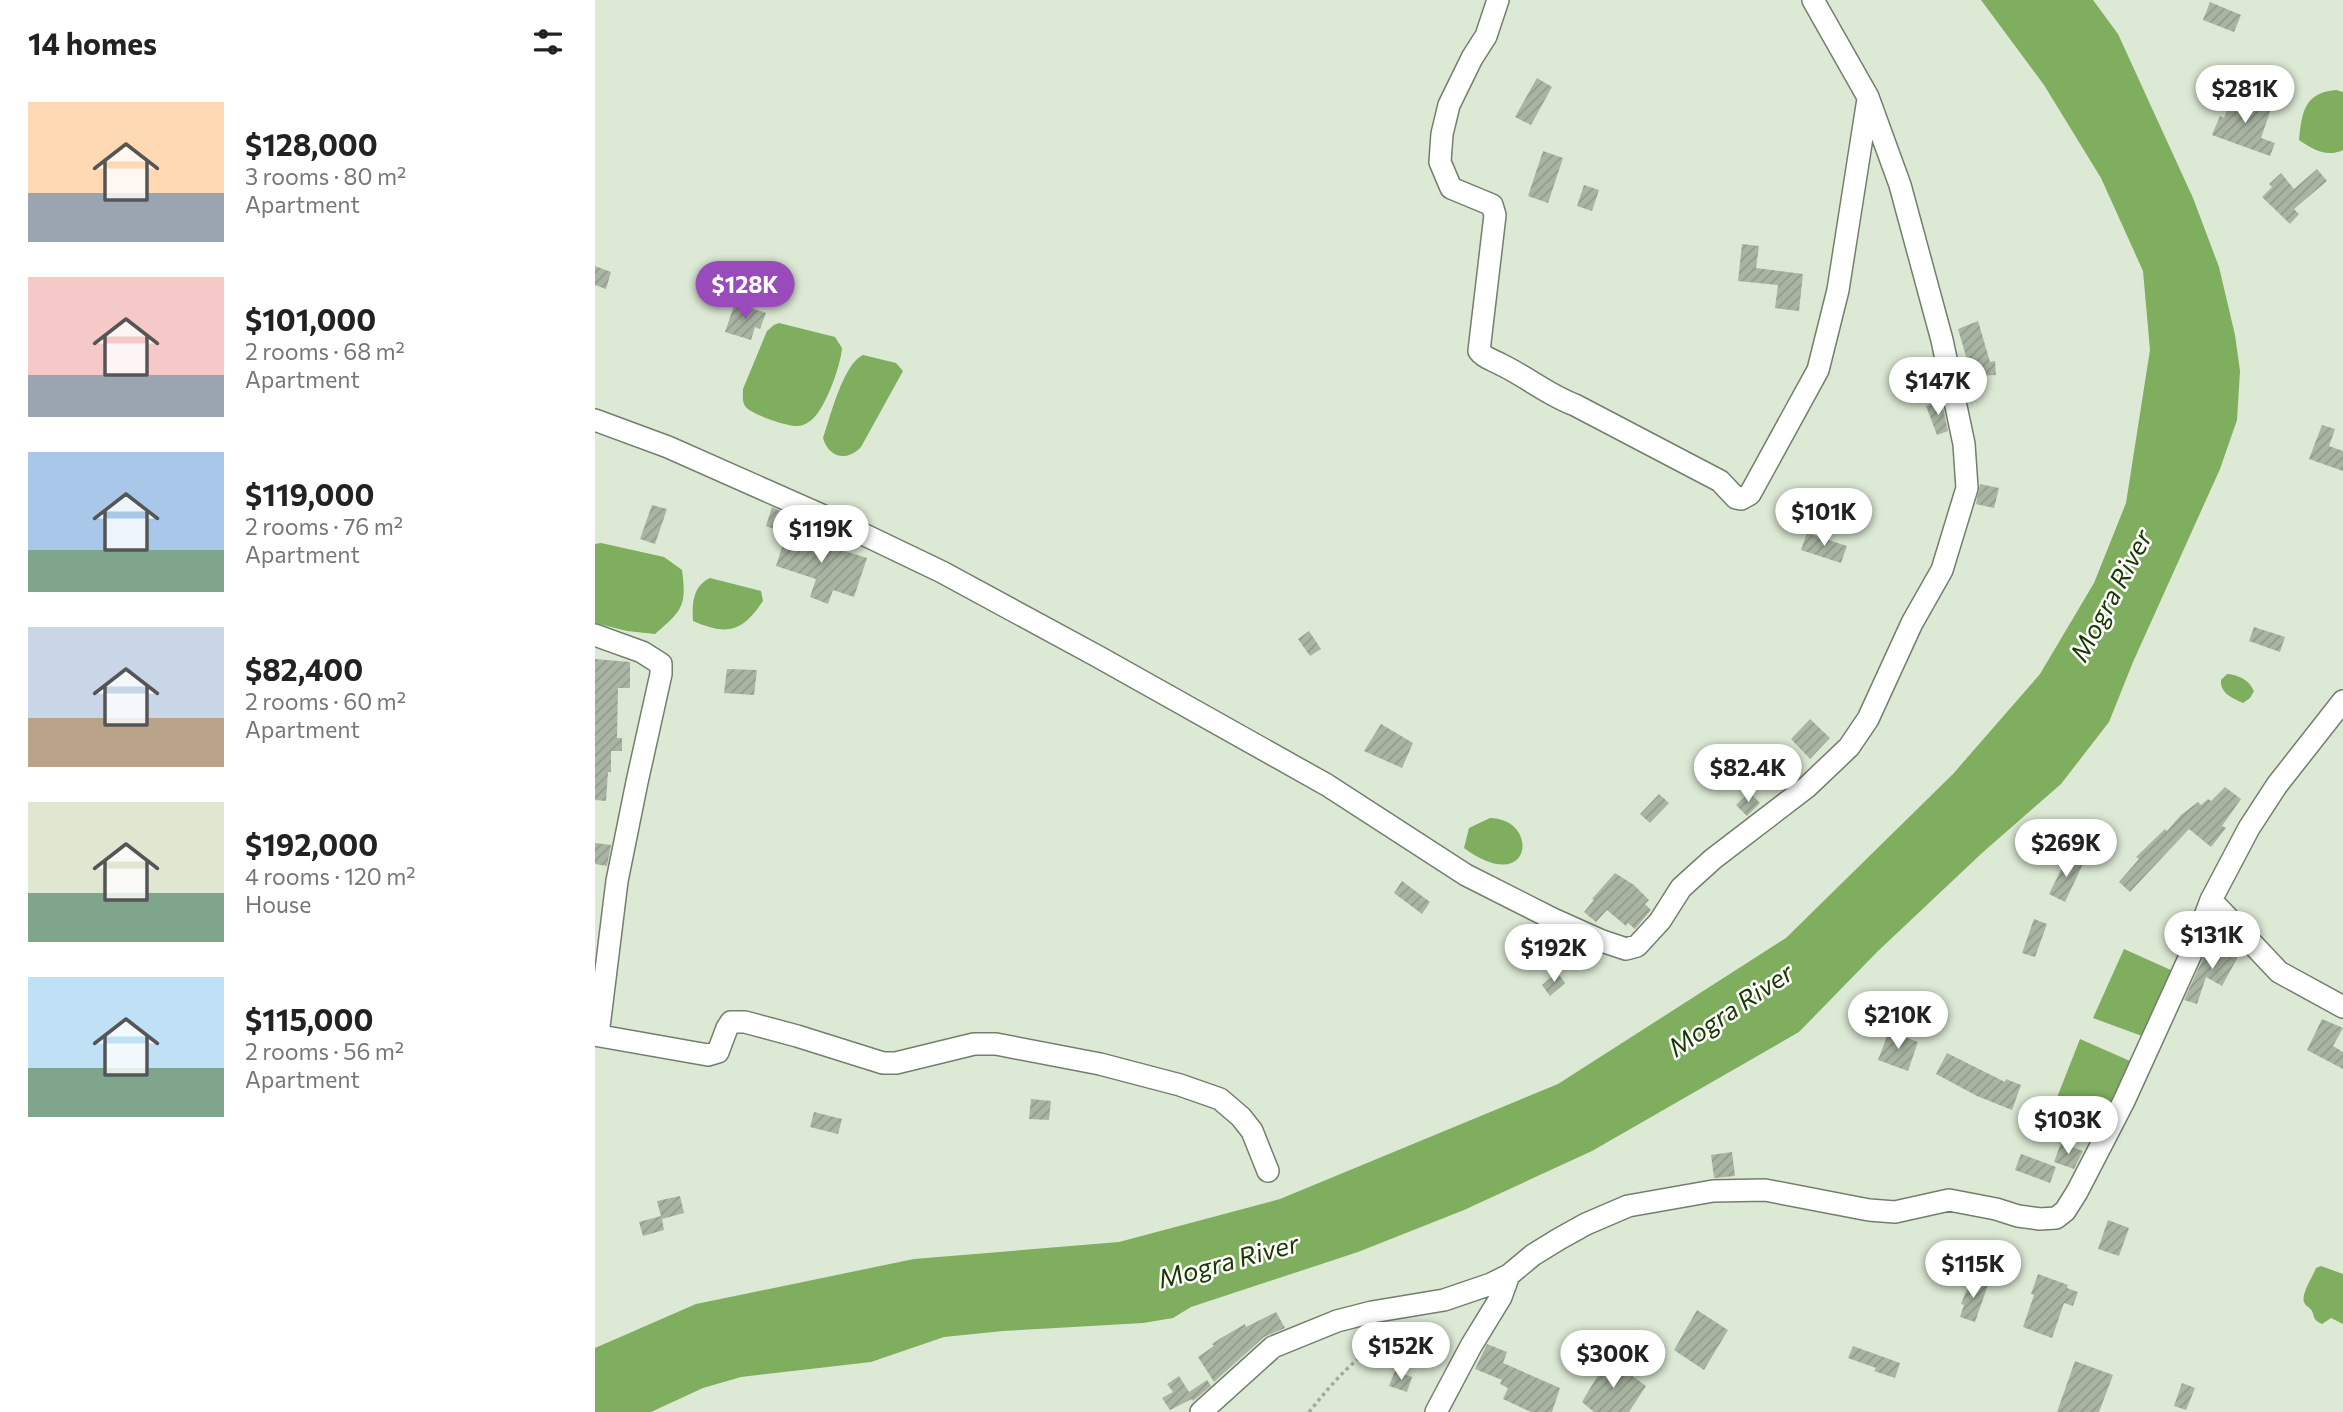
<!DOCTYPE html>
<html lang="en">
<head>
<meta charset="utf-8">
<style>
  body { margin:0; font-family:Commissioner,sans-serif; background:#f6f6f6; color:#222; height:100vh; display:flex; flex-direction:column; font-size:26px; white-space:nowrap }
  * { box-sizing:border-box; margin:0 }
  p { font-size:23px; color:#767676 }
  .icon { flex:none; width:38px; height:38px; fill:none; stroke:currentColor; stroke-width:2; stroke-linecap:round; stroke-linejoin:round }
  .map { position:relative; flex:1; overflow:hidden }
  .details { display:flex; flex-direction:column; background:#fff; width:595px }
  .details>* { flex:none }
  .price { position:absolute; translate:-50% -60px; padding:0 16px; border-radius:24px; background:#fff; color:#222; font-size:23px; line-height:46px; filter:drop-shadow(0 2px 4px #0008) }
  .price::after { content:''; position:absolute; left:50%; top:42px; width:21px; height:16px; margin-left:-10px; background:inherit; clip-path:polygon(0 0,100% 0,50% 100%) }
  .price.current { background:#994bbb; color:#fff }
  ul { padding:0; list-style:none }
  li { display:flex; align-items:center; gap:21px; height:175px; padding:0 28px }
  li span { display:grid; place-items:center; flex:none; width:196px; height:140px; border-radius:0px; color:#555 }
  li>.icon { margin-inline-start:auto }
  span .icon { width:84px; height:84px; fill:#fffc; stroke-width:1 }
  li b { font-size:30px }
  h2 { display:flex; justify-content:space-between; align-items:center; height:84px; padding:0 28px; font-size:30px }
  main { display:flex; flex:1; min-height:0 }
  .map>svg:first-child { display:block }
  .water { fill:#7eae5e }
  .building { fill:url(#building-hatch) }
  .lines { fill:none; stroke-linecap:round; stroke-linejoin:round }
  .street-casing { stroke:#737e6c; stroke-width:24 }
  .path { stroke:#a0ab9a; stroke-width:3.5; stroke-dasharray:3.5 3.5; stroke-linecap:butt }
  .street { stroke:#fff; stroke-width:21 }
  .labels { text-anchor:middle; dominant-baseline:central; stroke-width:5; stroke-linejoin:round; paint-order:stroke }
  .water-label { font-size:26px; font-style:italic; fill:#193800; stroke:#fff }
</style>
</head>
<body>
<main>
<section class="details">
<h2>14 homes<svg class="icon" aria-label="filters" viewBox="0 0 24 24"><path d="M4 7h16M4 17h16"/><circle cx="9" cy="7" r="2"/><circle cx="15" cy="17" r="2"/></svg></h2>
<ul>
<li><span style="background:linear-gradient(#ffd9b3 65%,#9aa5b1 0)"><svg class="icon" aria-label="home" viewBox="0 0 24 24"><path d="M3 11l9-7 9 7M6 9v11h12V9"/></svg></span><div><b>$128,000</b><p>3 rooms · 80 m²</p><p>Apartment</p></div></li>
<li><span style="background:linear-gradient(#f6c9c9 70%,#9aa5b1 0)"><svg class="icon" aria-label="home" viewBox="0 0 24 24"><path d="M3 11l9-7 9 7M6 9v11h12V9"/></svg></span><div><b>$101,000</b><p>2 rooms · 68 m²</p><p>Apartment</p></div></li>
<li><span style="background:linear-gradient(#a9c7e8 70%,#7fa58c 0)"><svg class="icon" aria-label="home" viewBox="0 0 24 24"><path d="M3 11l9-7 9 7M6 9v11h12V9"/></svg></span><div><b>$119,000</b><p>2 rooms · 76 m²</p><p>Apartment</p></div></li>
<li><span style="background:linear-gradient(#c9d6e8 65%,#b9a48a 0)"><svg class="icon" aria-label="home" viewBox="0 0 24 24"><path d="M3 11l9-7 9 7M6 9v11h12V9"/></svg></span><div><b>$82,400</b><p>2 rooms · 60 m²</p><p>Apartment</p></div></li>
<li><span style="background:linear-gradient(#dfe7d0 65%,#7fa58c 0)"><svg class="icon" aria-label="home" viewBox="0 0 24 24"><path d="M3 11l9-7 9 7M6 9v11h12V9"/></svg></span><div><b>$192,000</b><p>4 rooms · 120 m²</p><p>House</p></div></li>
<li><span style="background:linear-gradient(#bfe0f5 65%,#7fa58c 0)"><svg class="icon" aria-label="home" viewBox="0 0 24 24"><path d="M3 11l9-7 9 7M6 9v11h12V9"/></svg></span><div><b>$115,000</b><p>2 rooms · 56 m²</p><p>Apartment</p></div></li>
</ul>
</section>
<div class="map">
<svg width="1748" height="1412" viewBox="0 0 1748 1412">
  <defs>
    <pattern id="building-hatch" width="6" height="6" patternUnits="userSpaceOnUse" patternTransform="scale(1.75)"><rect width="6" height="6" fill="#a9b5a2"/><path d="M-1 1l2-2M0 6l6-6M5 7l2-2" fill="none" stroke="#919b8b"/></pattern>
  </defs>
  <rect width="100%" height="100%" fill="#dce9d4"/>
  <path class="water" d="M1386,0H1498L1523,34L1598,198L1624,267L1640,335L1645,371L1642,420L1625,469L1538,662L1514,722L1466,784L1387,853L1282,952L1204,1032L997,1151L869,1210L763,1252L596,1307L578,1318L548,1323L408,1331L349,1337L276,1362L146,1377L108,1388L56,1412H0V1348L101,1304L319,1259L524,1242L685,1199L963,1084L1191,938L1358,774L1445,674L1499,583L1531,503L1555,350L1548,271L1506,178L1449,85Z
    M1741,90L1748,92V150C1732,158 1717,149 1704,140C1707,112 1709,93 1741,90Z
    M184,323L240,337L247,348C246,365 229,413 215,421C210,425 206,426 200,426C189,425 155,414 150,406C147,401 148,395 148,389L172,331L179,325Z
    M268,355L301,363L308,371L266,447C252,462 234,458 228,438C235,418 248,364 268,355Z
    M6,543L69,557L87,570C92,606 87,611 60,634L32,631L0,623V544Z
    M115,578L166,591L168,601C147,632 133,636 98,621C97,603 98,586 115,578Z
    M1632,674C1644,675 1654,680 1659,691L1655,698L1648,703C1637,698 1625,693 1626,680Z
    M895,818C946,819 937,898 869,848L874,828Z
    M1529,949L1578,971L1547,1036L1498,1018Z
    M1485,1039L1535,1061L1508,1122L1461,1100Z
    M1726,1266L1748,1274V1324L1736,1318L1727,1324C1718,1320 1720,1318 1717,1311C1715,1307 1710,1306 1709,1302C1706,1294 1718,1276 1721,1268Z"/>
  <path class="building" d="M1615,2L1646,15L1639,32L1608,20Z
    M942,78L957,87L936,125L920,117Z
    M1640,90L1653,95L1651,100L1676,109L1666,138L1680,143L1675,156L1617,135L1625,116L1629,118Z
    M948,151L968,158L953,203L933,196Z
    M1722,169L1732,181L1699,209L1704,214L1695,224L1667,197L1677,187L1674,184L1686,173L1699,189Z
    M989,185L1004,190L997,211L982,206Z
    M1147,244L1164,246L1161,268L1208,274L1204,311L1180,308L1183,285L1143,281Z
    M0,266L16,272L11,289L0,285Z
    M137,287L156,294L151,306L132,300Z
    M140,303L171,313L165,329L160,327L156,340L130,332Z
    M1383,321L1395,362L1400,361L1401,375L1370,377L1369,364L1373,363L1363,329Z
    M1346,399L1353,431L1342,435L1331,406Z
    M1727,425L1740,429L1734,446L1748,451V471L1714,459Z
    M1385,484L1404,488L1399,508L1381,504Z
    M57,505L72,509L60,544L45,539Z
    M177,507L193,515L187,532L171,526Z
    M194,526L223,536L221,542L272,558L259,597L238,590L233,604L215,597L221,579L181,566Z
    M1212,533L1252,546L1246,563L1206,550Z
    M1659,627L1690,637L1685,652L1654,641Z
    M714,631L726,649L715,656L703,639Z
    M0,659L35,662V688H23L22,738H27V751H16V772H13L11,801L0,800Z
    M132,669L162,670L159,695L129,693Z
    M1215,719L1235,738L1215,759L1196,739Z
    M786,724L818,743L807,768L769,751Z
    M1630,787L1646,799L1627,826L1631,828L1616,847L1594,829L1535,892L1524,882L1544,859L1541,857L1570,829L1572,831L1586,815L1603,802L1606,805L1613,799L1616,801Z
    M1154,792L1165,803L1152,816L1141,805Z
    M1064,794L1074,803L1055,823L1045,814Z
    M0,843L16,845L12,866L0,864Z
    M1473,856L1488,864L1470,902L1454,894Z
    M1020,873L1039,885L1054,900L1050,904L1056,910L1040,929L1033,923L1031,926L1012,910L1001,922L989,912L999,900L997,899Z
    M807,881L835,902L827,914L799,893Z
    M1439,919L1452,924L1440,957L1427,953Z
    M1621,943L1644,955L1627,986L1611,977L1602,1004L1589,1000L1610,954L1614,956Z
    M962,972L970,983L955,996L947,985Z
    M1325,999L1345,1009L1338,1022L1318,1011Z
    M1727,1019L1748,1028L1738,1046L1748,1052V1069L1712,1050Z
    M1294,1031L1323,1042L1313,1071L1283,1060Z
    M1352,1053L1410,1082L1411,1079L1426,1085L1417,1110L1382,1096L1341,1074Z
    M436,1099L456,1101L454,1120L434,1119Z
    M219,1112L247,1119L243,1134L215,1127Z
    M1466,1143L1488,1151L1479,1169L1459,1162Z
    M1137,1152L1140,1176L1119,1178L1116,1155Z
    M1426,1154L1461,1167L1455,1183L1420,1170Z
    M85,1196L89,1213L67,1219L69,1230L48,1236L44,1222L66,1216L62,1201Z
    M1513,1220L1534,1228L1524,1256L1503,1249Z
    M1443,1274L1473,1285L1472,1288L1483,1292L1478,1306L1469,1303L1457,1338L1428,1327L1439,1295L1436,1294Z
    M1376,1279L1393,1285L1380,1322L1365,1317L1369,1305L1366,1304Z
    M1102,1310L1133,1330L1109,1370L1079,1350Z
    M681,1312L690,1328L669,1337L619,1382L603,1357L619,1346L617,1344L626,1338L650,1324L651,1327Z
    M892,1344L912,1352L908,1363L965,1388L957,1412H936L908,1399L913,1388L905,1384L907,1380L880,1369Z
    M1258,1346L1305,1363L1300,1378L1279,1371L1281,1368L1253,1358Z
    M1013,1358L1051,1386L1034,1412H999L987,1402Z
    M1480,1361L1518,1375L1504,1412H1462Z
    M800,1371L817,1377L812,1392L794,1386Z
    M584,1376L594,1392L612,1380L616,1386L598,1401L597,1399L575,1410L567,1398L578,1392L572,1384Z
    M1587,1383L1600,1388L1591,1410L1579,1406Z"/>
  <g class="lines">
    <defs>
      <path id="street" d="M903,0L891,36L877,58L854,105L847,134L845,162L856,188L897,205L900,215L884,351C890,359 899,360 907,365C932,377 953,395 980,405L1125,481L1141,498L1146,499L1155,494L1223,370L1243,290L1273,99
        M0,420L73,447L249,525L347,572L502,656L732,785L871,875L958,919L1007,941L1031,949L1042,946L1065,921L1086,888L1097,878L1118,859L1212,787L1254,747L1273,719L1317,623L1347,570L1372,488L1369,444L1347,340L1305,185L1273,97L1218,0
        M0,635L47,652L66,664V674L42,782L22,881L3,1035
        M1616,900L1684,972L1748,1007
        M0,1035L113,1055L123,1052L132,1028L136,1022H150L202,1036L288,1063H301L379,1044H401L505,1064L585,1085L625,1099L646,1117L657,1131L673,1171
        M606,1412L678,1347L742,1321L777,1312L849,1300L896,1284L914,1275L938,1255L964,1239L991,1224L1033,1206L1118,1191L1170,1190L1274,1210L1300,1212L1354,1200L1401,1209L1423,1216L1445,1219L1461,1218L1470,1211L1482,1192L1529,1101L1595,956L1616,900L1654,828L1682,785L1748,701
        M841,1412L876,1346L906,1297L914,1275"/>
    </defs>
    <use href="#street" class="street-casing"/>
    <path class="path" d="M714,1412C727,1396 740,1380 755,1366C768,1354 782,1344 788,1328"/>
    <use href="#street" class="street"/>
  </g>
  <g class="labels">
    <g class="water-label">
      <text transform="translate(1515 595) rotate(-62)">Mogra River</text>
      <text transform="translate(1135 1009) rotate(-34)">Mogra River</text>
      <text transform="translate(633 1260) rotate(-15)">Mogra River</text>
    </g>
  </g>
</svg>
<b class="price" style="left:1650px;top:125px">$281K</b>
<b class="price current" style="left:150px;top:321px">$128K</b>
<b class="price" style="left:1343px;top:417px">$147K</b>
<b class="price" style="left:1229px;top:548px">$101K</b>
<b class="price" style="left:226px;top:565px">$119K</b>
<b class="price" style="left:1153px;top:804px">$82.4K</b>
<b class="price" style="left:1471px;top:879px">$269K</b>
<b class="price" style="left:1617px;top:971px">$131K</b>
<b class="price" style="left:959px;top:984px">$192K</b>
<b class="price" style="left:1303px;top:1051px">$210K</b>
<b class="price" style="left:1473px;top:1156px">$103K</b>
<b class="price" style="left:1378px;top:1300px">$115K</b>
<b class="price" style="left:806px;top:1382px">$152K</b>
<b class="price" style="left:1018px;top:1390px">$300K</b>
</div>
</main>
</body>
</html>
